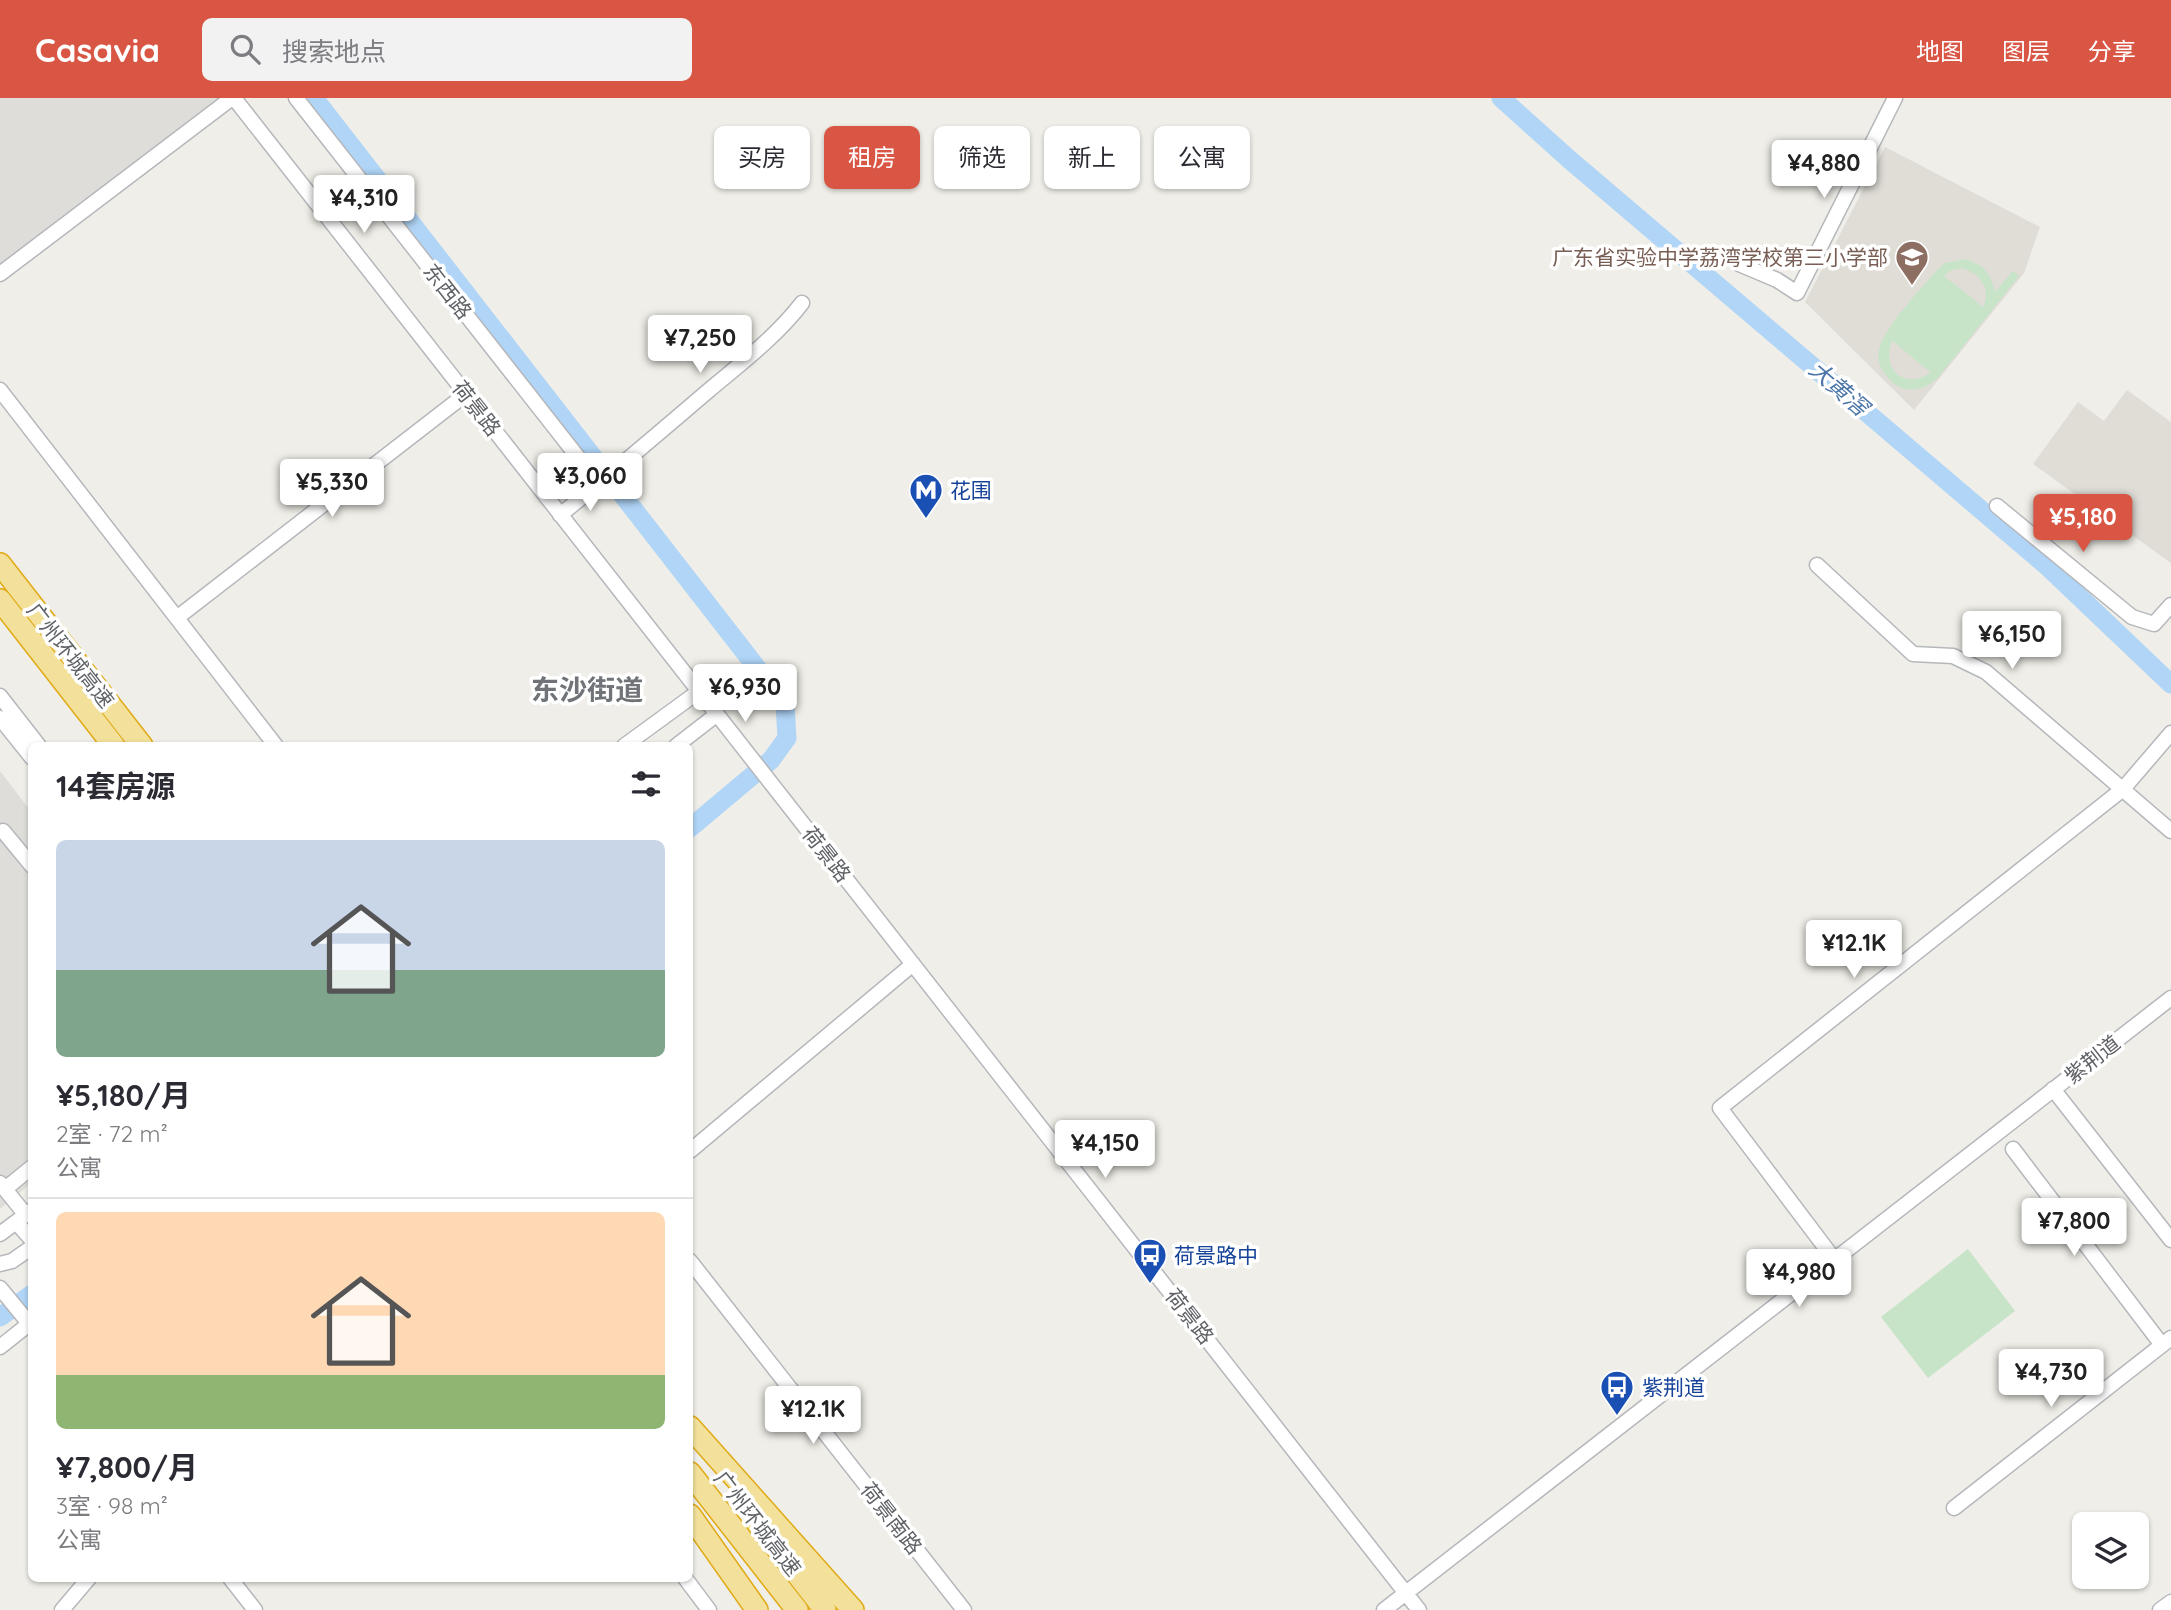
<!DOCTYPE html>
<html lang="zh">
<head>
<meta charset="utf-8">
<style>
  body { margin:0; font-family:Quicksand,"Noto Sans SC",sans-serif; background:#f2f2f3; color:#2b2b33; height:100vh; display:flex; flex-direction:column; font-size:26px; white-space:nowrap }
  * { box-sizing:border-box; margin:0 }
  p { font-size:23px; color:#7c7c81 }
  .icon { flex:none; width:38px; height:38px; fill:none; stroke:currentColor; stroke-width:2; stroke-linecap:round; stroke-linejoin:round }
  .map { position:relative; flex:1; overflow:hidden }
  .panel { position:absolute; left:28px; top:644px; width:665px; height:840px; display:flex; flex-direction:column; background:#fff; border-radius:10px; box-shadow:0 2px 5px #0004 }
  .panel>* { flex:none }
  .banner { position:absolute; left:714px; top:28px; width:665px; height:63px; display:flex; gap:14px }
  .controls { position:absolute; left:2072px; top:1414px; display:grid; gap:14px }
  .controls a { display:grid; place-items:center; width:77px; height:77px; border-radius:10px; background:#fff; box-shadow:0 2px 5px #0004; font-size:35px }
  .price { position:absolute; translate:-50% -60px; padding:0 16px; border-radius:7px; background:#fff; color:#222; font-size:23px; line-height:46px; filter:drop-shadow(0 2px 4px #0008) }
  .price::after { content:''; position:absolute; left:50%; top:42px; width:21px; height:16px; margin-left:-10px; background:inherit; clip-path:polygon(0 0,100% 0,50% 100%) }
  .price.on { background:#d95644; color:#fff }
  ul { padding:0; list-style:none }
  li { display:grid; align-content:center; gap:14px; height:371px; padding:0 28px }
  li+li { border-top:2px solid #e1e1e2 }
  li span { display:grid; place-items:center; height:217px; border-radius:10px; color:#555 }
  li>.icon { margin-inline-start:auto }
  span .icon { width:126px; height:126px; fill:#fffc; stroke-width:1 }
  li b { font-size:30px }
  h2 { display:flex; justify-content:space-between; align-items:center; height:84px; padding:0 28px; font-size:30px }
  .tag { padding:0 24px; border-radius:10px; background:#fff; box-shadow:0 2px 5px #0004; font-size:24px; line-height:63px }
  .tag.on { background:#d95644; color:#fff }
  header { display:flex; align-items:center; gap:42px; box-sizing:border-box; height:98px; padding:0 35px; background:#d95644; color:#fff }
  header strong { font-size:33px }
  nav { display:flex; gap:38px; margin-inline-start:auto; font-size:24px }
  .search { width:490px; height:63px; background:#f2f2f3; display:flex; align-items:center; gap:18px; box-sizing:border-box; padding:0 24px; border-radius:10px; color:#7c7c81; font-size:26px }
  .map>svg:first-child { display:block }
  .industrial { fill:#dfddda }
  .education { fill:#dfddd6 }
  .green { fill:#c7e4c8; fill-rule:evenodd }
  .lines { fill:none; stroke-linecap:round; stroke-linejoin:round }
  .river { stroke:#b0d5f7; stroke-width:19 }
  .minor-casing { stroke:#b5b7bb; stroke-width:17 }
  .highway-casing { stroke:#e0aa17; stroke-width:24 }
  .minor { stroke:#fff; stroke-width:14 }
  .highway { stroke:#f3e19b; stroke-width:21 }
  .labels { text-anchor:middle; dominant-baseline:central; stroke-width:7; stroke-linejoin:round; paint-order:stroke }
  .education-label { font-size:21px; fill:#785e54; stroke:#fff; text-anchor:end }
  .street-label { font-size:21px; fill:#5f6266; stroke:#fff }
  .transit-label { font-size:21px; fill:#164399; stroke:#fff; text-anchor:start }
  .water-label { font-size:23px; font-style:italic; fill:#4d76a8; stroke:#fff }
  .district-label { font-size:28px; font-weight:bold; fill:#707478; stroke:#fff }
</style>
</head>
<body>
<header>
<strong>Casavia</strong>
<div class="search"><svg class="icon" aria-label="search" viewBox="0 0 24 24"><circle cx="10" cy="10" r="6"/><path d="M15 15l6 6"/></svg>搜索地点</div>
<nav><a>地图</a><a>图层</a><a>分享</a></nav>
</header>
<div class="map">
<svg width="2171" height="1512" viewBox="0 0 2171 1512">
  <rect width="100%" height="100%" fill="#efeee8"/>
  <path class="industrial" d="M0,0H230L0,177Z
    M0,673L32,715L31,1085L0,1111Z"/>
  <path class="education" d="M1885,49L2040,129L2024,175L1914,312L1805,204Z
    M2127,292L2171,324V465L2033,366L2078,304L2104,323Z"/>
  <path class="green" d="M1965,161C1984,167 1991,175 1995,194L2013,173L2019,178L1937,281C1927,289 1915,294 1902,290C1895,287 1889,282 1885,276C1879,269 1877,260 1879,251C1886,227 1920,192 1937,172L1945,165ZM1961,170C1980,174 1992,191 1983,209L1944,178L1949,173ZM1892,243H1893L1931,275C1904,292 1881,272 1892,243Z
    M1968,1151L2015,1213L1928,1280L1881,1219Z"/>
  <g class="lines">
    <path class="river" d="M314,0L785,606L787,640L771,662L690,730
      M1501,0L1570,62L2047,468L2171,586
      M0,1219L32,1196"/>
    <defs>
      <path id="minor" d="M234,0L1419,1512
        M296,0L599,386
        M1739,166L1777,182L1797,195L1895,0
        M0,176L232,0
        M0,292L276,648
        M1997,408L2132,519L2154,526L2171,507
        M560,417C610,377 659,335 708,293C740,266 776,239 802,205
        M1817,467L1913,556L1953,558L1986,574L2171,733
        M178,519L466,296
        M0,598L39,648
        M0,620L32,660
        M624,648L698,594
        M676,648L716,617
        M3,733L32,768
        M2053,991L2171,1142
        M2013,1051L2162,1247
        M690,1053L913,866
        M0,1085L25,1116
        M5,1091L32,1069
        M16,1124L32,1142
        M0,1136L32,1112
        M1834,1161L1720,1010L2123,691L2171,635
        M690,1163L964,1512
        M0,1166L12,1163L32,1149
        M0,1190L32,1229
        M0,1249L29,1226
        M1954,1410L2171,1240
        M230,1480L255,1512
        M685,1480L709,1512
        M62,1512L89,1480
        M1384,1512L2171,900
        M2160,1512L2171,1504"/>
      <path id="highway" d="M0,466L142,648
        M0,502L114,648
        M690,1329L853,1512
        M690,1375L797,1512
        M690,1417L757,1512
        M756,1423L825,1512"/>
    </defs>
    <use href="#minor" class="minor-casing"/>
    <use href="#highway" class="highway-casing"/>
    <use href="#minor" class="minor"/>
    <use href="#highway" class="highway"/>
  </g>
  <defs>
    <symbol id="school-pin" viewBox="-11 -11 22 30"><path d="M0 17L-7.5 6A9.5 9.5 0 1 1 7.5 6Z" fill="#8d6e63" stroke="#fff"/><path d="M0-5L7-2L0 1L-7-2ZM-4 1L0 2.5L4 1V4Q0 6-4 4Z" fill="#fff"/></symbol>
    <symbol id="metro-pin" viewBox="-11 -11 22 30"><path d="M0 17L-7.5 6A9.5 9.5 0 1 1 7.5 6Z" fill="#1a4fb4" stroke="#fff"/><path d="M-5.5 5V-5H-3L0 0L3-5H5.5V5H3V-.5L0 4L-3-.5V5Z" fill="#fff"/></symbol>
    <symbol id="bus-pin" viewBox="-11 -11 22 30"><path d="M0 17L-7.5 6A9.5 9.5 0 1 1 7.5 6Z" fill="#1a4fb4" stroke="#fff"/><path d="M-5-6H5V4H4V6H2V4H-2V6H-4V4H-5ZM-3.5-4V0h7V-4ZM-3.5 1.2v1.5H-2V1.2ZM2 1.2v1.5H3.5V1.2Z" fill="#fff"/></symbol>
  </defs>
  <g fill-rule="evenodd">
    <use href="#school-pin" x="1893" y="140" width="38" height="52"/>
    <use href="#metro-pin" x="907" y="373" width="38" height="52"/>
    <use href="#bus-pin" x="1131" y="1138" width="38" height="52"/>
    <use href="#bus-pin" x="1598" y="1270" width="38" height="52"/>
  </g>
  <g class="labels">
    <g class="education-label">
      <text x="1888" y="159">广东省实验中学荔湾学校第三小学部</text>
    </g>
    <g class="street-label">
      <text transform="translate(448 193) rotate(52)">东西路</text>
      <text transform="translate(477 310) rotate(52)">荷景路</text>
      <text transform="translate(71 557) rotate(52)">广州环城高速</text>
      <text transform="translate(827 756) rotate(52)">荷景路</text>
      <text transform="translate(2092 961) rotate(-38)">紫荆道</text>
      <text transform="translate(1190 1218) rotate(52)">荷景路</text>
      <text transform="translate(892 1420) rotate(52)">荷景南路</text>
      <text transform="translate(758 1425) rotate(52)">广州环城高速</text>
    </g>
    <g class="transit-label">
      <text x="950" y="392">花围</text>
      <text x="1174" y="1157">荷景路中</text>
      <text x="1642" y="1289">紫荆道</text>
    </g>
    <g class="water-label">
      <text transform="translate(1839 290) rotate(41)">大黄滘</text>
    </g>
    <g class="district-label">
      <text x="587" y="591">东沙街道</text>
    </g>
  </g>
</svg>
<div class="controls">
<a><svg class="icon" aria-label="layers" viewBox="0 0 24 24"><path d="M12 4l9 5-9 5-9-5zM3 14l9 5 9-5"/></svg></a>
</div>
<b class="price" style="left:1824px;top:102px">¥4,880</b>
<b class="price" style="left:364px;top:137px">¥4,310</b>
<b class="price" style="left:700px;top:277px">¥7,250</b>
<b class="price" style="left:590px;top:415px">¥3,060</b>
<b class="price" style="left:332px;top:421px">¥5,330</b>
<b class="price on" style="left:2083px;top:456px">¥5,180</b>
<b class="price" style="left:2012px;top:573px">¥6,150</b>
<b class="price" style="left:745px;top:626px">¥6,930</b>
<b class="price" style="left:1854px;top:882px">¥12.1K</b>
<b class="price" style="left:1105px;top:1082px">¥4,150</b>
<b class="price" style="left:2074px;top:1160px">¥7,800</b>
<b class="price" style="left:1799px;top:1211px">¥4,980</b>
<b class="price" style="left:2051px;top:1311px">¥4,730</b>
<b class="price" style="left:813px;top:1348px">¥12.1K</b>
<div class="banner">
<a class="tag">买房</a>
<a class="tag on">租房</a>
<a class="tag">筛选</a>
<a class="tag">新上</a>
<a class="tag">公寓</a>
</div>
<section class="panel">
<h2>14套房源<svg class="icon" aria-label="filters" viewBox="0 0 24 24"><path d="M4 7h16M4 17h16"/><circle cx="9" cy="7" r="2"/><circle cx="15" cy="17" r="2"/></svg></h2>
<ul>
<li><span style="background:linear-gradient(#c9d6e8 60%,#7fa58c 0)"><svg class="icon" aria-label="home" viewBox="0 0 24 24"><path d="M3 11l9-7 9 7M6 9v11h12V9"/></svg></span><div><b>¥5,180/月</b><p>2室 · 72 m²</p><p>公寓</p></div></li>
<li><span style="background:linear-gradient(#ffd9b3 75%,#8fb573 0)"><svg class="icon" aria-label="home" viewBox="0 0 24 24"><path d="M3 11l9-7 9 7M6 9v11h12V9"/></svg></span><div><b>¥7,800/月</b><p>3室 · 98 m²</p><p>公寓</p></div></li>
</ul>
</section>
</div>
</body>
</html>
